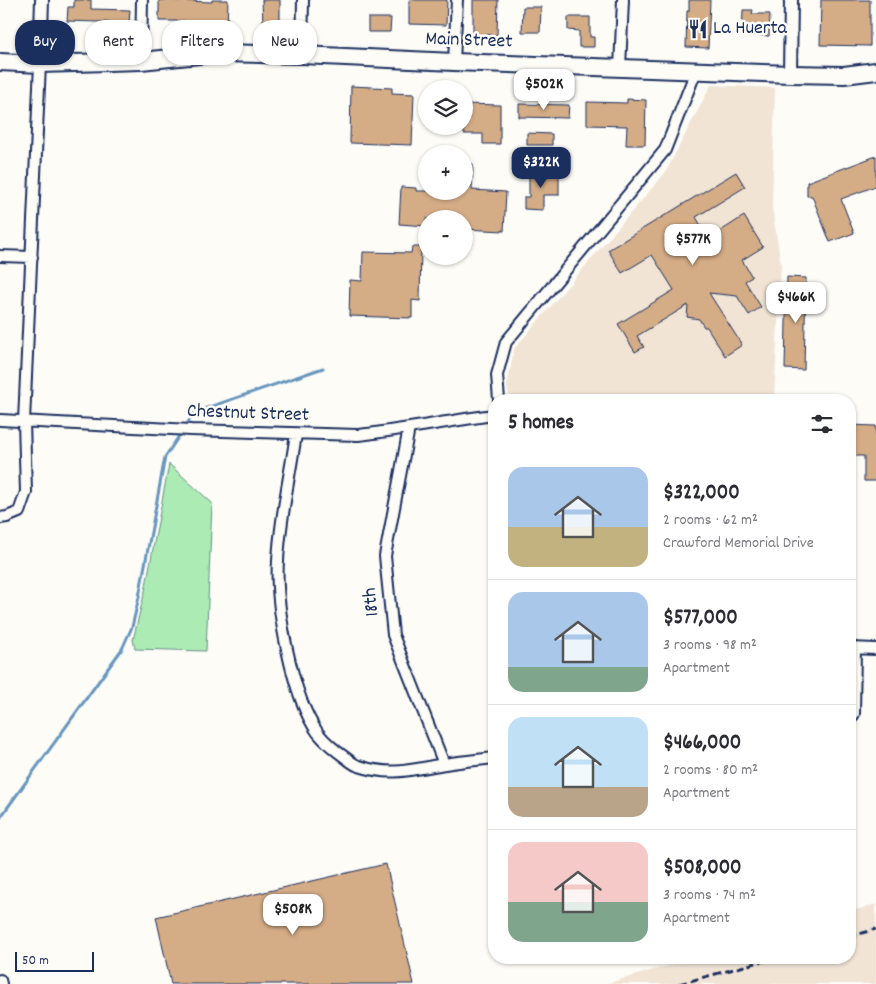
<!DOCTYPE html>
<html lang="en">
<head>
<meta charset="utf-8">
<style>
  body { margin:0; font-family:Dekko,sans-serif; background:#f7f7f7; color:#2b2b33; height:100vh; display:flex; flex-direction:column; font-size:19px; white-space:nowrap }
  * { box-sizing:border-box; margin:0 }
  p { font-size:16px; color:#7c7c81 }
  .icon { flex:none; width:28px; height:28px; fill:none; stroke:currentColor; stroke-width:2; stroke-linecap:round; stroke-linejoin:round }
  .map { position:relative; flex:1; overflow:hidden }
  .drawer { position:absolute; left:488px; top:394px; width:368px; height:570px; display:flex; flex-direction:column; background:#fff; border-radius:20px; box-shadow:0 1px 4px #0004 }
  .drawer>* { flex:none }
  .banner { position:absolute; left:15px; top:20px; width:398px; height:45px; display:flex; gap:10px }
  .buttons { position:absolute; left:418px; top:80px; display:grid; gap:10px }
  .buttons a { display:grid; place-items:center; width:55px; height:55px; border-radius:50%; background:#fff; box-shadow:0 1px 4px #0004; font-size:25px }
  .scale { position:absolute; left:15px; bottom:12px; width:79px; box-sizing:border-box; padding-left:5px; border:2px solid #1b2f5e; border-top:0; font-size:14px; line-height:18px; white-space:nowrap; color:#1b2f5e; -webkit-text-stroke:4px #fdfcf7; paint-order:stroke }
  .price { position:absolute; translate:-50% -42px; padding:0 11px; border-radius:10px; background:#fff; color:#222; font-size:16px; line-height:32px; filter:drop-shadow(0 1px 2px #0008) }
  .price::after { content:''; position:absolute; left:50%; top:30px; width:15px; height:11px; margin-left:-8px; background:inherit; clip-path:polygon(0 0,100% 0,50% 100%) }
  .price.current { background:#1b2f5e; color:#fff }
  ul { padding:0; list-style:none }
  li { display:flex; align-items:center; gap:15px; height:125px; padding:0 20px }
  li+li { border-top:1px solid #e1e1e2 }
  li span { display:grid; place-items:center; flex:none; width:140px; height:100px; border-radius:15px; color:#555 }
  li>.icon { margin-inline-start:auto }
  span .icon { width:60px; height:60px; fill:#fffc; stroke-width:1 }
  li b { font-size:21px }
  h2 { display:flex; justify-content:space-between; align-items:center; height:60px; padding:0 20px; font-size:21px }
  .pill { padding:0 18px; border-radius:20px; background:#fff; box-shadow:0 1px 4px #0004; font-size:18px; line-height:45px }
  .pill.current { background:#1b2f5e; color:#fff }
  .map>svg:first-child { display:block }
  .built { fill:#f1e4d5 }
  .green { fill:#acebb3; stroke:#648d88 }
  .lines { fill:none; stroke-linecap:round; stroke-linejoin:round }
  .stream { stroke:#6796bd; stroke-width:3 }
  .building { fill:#d4ac86; stroke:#1b2f5e }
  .minor-casing { stroke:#1b2f5e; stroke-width:14 }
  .tertiary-casing { stroke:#1b2f5e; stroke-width:16 }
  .primary-casing { stroke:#1b2f5e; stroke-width:20 }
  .minor { stroke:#fdfcf7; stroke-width:10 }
  .tertiary { stroke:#fdfcf7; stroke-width:12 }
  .primary { stroke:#fdfcf7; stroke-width:16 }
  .rail { stroke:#1b2f5e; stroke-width:3; stroke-dasharray:8 4; stroke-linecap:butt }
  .labels { text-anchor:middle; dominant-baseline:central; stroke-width:5; stroke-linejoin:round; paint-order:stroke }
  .poi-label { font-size:20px; fill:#1b2f5e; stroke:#fdfcf7; text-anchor:start }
  .street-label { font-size:20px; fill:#1b2f5e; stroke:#fdfcf7 }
</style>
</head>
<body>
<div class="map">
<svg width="876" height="984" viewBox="0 0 876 984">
  <rect width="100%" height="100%" fill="#fdfcf7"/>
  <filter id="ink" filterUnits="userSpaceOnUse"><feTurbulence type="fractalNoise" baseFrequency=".02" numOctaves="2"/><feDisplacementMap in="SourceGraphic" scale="10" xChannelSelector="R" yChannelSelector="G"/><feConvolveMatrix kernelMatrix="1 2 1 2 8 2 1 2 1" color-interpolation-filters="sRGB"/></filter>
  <g filter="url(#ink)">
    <path class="built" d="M711,85L775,88L772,208L781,264L774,400H510L507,386L514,349L665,173Z
      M876,904V984H605L695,958H849V912Z"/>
    <path class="green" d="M169,464L212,503L206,651L135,649L133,640L145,591Z"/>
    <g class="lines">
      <path class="stream" d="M0,818L122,649L132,627L139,597L165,457L195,412L323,368"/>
    </g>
    <path class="building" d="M74,0H91V9L130,10L129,23L67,21L68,7H74Z
      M159,0L212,2V0H228L227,27L185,26V21H159Z
      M262,0H280V21L263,22Z
      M409,0H447L446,25L409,24Z
      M473,0H498L497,35L473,34Z
      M689,0H710L708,48L686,47L687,11H689Z
      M821,0H870V46L820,45Z
      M523,7H541L540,32H522Z
      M743,10H753L752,14H770L769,36L742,34Z
      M568,17H590V37H594V47H579V31L568,30Z
      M368,18H391L390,32H368Z
      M351,86L392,88V93L414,94L412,145L350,143Z
      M627,99L646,100L645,145H626L627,126L587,125V102L627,103Z
      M464,104L500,105V144H483V134H464Z
      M519,104L569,105L568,118L519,117Z
      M527,133L552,134V145H527Z
      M876,156V186L841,199L854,233L830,242L812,196H807V182Z
      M464,163L473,164L472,190L506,192L504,231L464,229V219H426V226L399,224L401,187L416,188V191H464Z
      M736,172L745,187L696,217L705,233L716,234L744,216L763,247L742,260L752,277L745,281L761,307L749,315L737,296L709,293L742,345L725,356L707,327H704L699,319L687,317L688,305L637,336L644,347L635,352L618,324L674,290L652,255L622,273L608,250Z
      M529,173H559V195H543V210L524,209V197H529Z
      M412,247H421L420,301L412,300V318L349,316L350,280L362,281L363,252L411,253Z
      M787,277L806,278L804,370L785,369Z
      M849,425L876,426V481H864V456H849Z
      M386,864L414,984H171L156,917Z"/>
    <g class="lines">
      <defs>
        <path id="minor" d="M302,55L303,0
          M141,61L142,0
          M454,62L457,0
          M620,68L623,0
          M0,256L32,257
          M499,400L497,375L506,342L665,150L696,71
          M0,420L191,430L358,435C403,430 448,421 494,415
          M409,428L385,556L393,635L444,764
          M296,434C290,476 280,518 278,561C275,605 292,697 318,733C326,743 336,751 346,758C350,761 354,765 359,766C392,777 413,769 445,764C461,761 477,760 494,758
          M0,518L7,517L19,512L26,492L24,421L40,64
          M850,648L876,649
          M849,720L854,714L855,648
          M0,980L1,984"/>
        <path id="tertiary" d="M40,64L42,0
          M790,74L791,0"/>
        <path id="primary" d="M0,62L40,64L141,61L218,53L302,55L454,62L790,74L844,75L876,71"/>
      </defs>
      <use href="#minor" class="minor-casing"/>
      <use href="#tertiary" class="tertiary-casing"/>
      <use href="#primary" class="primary-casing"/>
      <use href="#minor" class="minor"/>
      <use href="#tertiary" class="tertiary"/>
      <use href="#primary" class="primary"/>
      <path class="rail" d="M849,937L876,929
        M679,984L774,958"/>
    </g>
  </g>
  <defs>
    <symbol id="restaurant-bare" viewBox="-9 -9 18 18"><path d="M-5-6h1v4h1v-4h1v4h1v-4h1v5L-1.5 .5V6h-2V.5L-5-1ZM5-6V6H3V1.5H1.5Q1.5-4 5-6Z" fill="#1b2f5e" stroke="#fdfcf7" stroke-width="2.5" paint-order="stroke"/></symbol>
  </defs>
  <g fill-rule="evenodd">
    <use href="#restaurant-bare" x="684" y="15" width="28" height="28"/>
  </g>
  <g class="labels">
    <g class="poi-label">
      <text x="713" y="29">La Huerta</text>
    </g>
    <g class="street-label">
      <text transform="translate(469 41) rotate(2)">Main Street</text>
      <text transform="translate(248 414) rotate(2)">Chestnut Street</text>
      <text transform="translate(372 602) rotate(-96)">18th</text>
    </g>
  </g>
</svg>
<div class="buttons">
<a><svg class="icon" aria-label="layers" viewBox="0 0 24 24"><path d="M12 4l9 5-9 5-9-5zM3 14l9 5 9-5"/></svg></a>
<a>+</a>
<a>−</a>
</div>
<div class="scale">50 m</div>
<b class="price" style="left:544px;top:111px">$502K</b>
<b class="price current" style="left:541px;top:189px">$322K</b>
<b class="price" style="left:693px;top:266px">$577K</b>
<b class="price" style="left:796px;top:324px">$466K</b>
<b class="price" style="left:293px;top:936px">$508K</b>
<div class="banner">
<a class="pill current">Buy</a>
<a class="pill">Rent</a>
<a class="pill">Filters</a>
<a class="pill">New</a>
</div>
<section class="drawer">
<h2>5 homes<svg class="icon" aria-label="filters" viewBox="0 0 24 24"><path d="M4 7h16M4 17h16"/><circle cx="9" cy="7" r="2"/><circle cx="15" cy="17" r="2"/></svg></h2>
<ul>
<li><span style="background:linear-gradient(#a9c7e8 60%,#c2b280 0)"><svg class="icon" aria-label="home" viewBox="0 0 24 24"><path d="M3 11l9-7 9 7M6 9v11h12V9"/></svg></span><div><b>$322,000</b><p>2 rooms · 62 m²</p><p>Crawford Memorial Drive</p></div></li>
<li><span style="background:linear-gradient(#a9c7e8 75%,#7fa58c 0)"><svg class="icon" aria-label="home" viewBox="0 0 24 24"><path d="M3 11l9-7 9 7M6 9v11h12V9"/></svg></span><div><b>$577,000</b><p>3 rooms · 98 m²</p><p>Apartment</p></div></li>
<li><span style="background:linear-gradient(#bfe0f5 70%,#b9a48a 0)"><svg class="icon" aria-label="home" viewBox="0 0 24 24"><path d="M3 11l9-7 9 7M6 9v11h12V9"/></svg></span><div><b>$466,000</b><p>2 rooms · 80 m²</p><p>Apartment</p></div></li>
<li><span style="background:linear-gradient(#f6c9c9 60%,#7fa58c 0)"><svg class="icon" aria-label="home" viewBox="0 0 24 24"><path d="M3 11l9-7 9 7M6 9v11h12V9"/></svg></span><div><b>$508,000</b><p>3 rooms · 74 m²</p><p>Apartment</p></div></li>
</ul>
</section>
</div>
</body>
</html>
